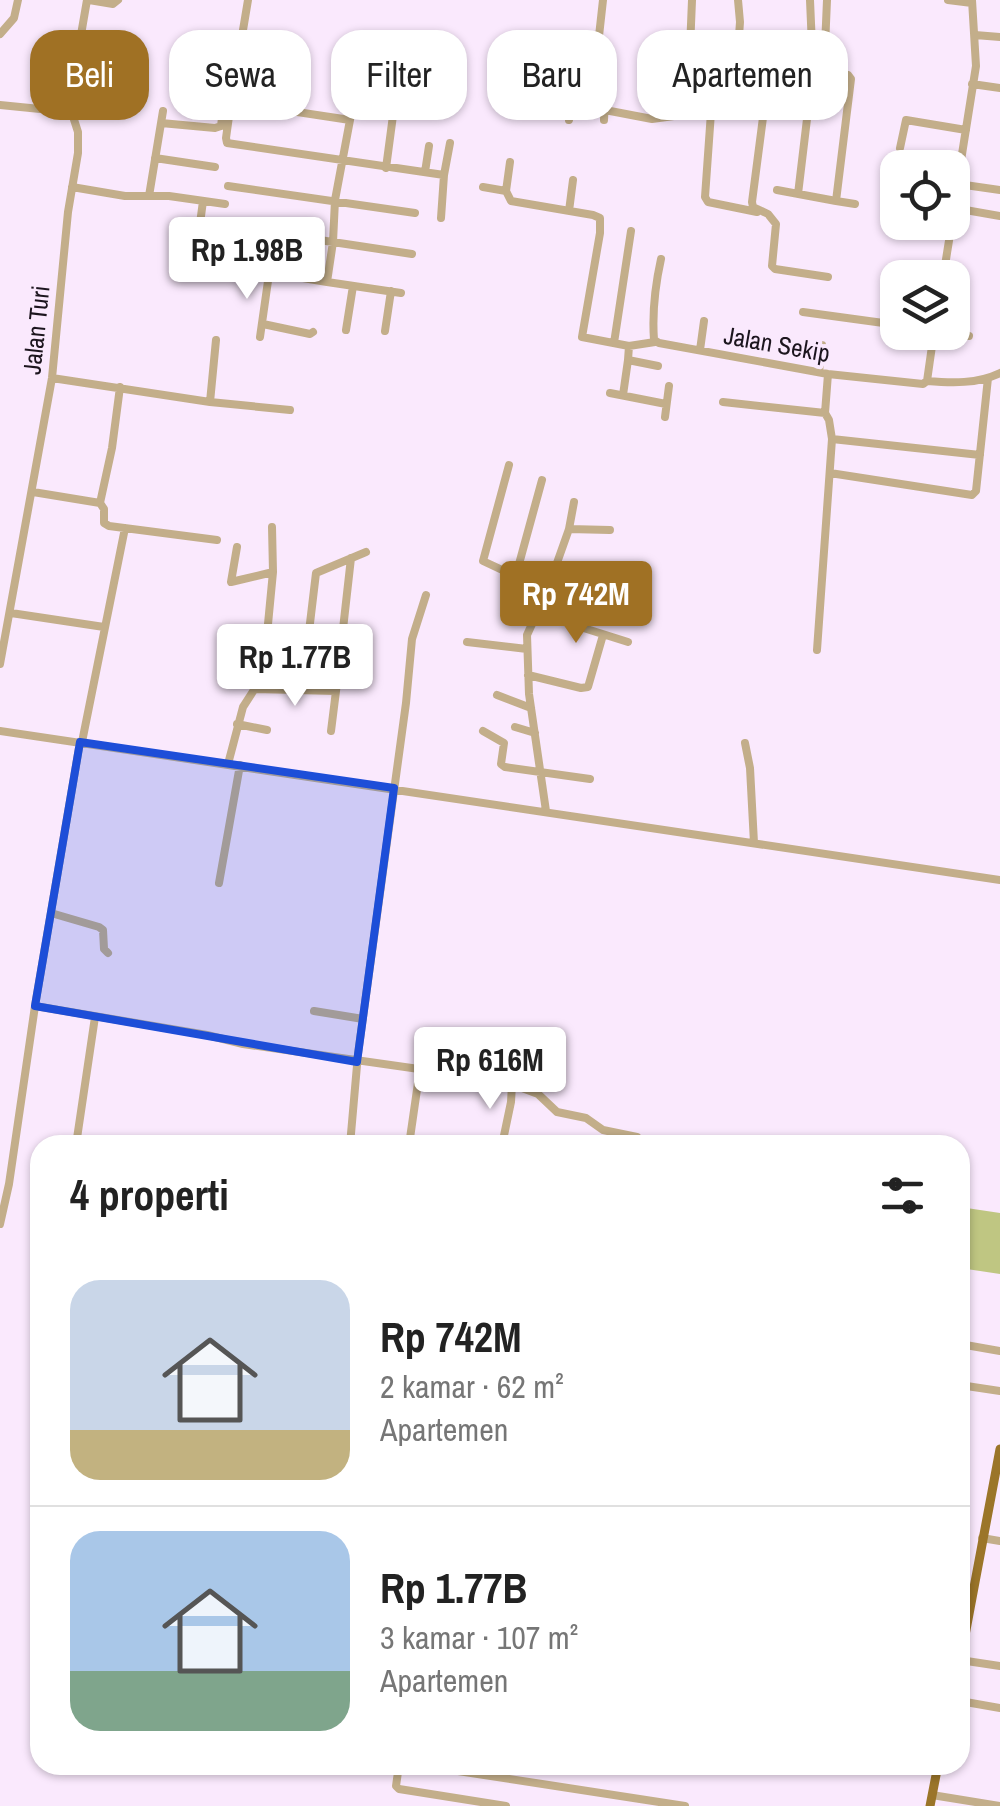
<!DOCTYPE html>
<html lang="id">
<head>
<meta charset="utf-8">
<style>
  body { margin:0; font-family:"Archivo Narrow",sans-serif; background:#f6f6f6; color:#222; height:100vh; display:flex; flex-direction:column; font-size:38px; white-space:nowrap }
  * { box-sizing:border-box; margin:0 }
  p { font-size:32px; color:#767676 }
  .icon { flex:none; width:55px; height:55px; fill:none; stroke:currentColor; stroke-width:2; stroke-linecap:round; stroke-linejoin:round }
  .map { position:relative; flex:1; overflow:hidden }
  .panel { position:absolute; left:30px; top:1135px; width:940px; height:640px; display:flex; flex-direction:column; background:#fff; border-radius:30px; box-shadow:0 2px 8px #0004 }
  .panel>* { flex:none }
  .guide { position:absolute; left:30px; top:30px; width:940px; height:90px; display:flex; gap:20px }
  .buttons { position:absolute; left:880px; top:150px; display:grid; gap:20px }
  .buttons a { display:grid; place-items:center; width:90px; height:90px; border-radius:20px; background:#fff; box-shadow:0 2px 8px #0004; font-size:50px }
  .price { position:absolute; translate:-50% -85px; padding:0 22px; border-radius:10px; background:#fff; color:#222; font-size:32px; line-height:65px; filter:drop-shadow(0 2px 5px #0008) }
  .price::after { content:''; position:absolute; left:50%; top:60px; width:30px; height:22px; margin-left:-15px; background:inherit; clip-path:polygon(0 0,100% 0,50% 100%) }
  .price.current { background:#a07124; color:#fff }
  ul { padding:0; list-style:none }
  li { display:flex; align-items:center; gap:30px; height:250px; padding:0 40px }
  li+li { border-top:2px solid #e0e0e0 }
  li span { display:grid; place-items:center; flex:none; width:280px; height:200px; border-radius:30px; color:#555 }
  li>.icon { margin-inline-start:auto }
  span .icon { width:120px; height:120px; fill:#fffc; stroke-width:1 }
  li b { font-size:42px }
  h2 { display:flex; justify-content:space-between; align-items:center; height:120px; padding:0 40px; font-size:42px }
  .pill { padding:0 35px; border-radius:30px; background:#fff; box-shadow:0 2px 8px #0004; font-size:35px; line-height:90px }
  .pill.current { background:#a07124; color:#fff }
  .map>svg:first-child { display:block }
  .green { fill:#bfc682 }
  .lines { fill:none; stroke-linecap:round; stroke-linejoin:round }
  .minor { stroke:#c3ae8a; stroke-width:8 }
  .major { stroke:#9b7529; stroke-width:9 }
  .marked { fill:#1d4ed8; fill-opacity:0.2; stroke:#1d4ed8; stroke-width:8; stroke-linejoin:round }
  .labels { text-anchor:middle; dominant-baseline:central; stroke-width:8; stroke-linejoin:round; paint-order:stroke }
  .street-label { font-size:25px; fill:#1c151e; stroke:#fae9fd }
</style>
</head>
<body>
<div class="map">
<svg width="1000" height="1806" viewBox="0 0 1000 1806">
  <rect width="100%" height="100%" fill="#fae9fd"/>
  <path class="green" d="M960,1207L1000,1213V1274L960,1268Z"/>
  <g class="lines">
    <path class="minor" d="M89,0L113,4L118,0
      M738,0L740,22L737,63L739,67L765,74L768,79L752,202L753,207L768,214L776,224L772,266L775,269L828,277
      M948,0L972,3
      M0,34L14,18L18,0
      M975,35L1000,37
      M690,49L692,0
      M596,63L606,68L604,120
      M739,67L716,66L714,70L705,197L708,202L757,212
      M824,70L827,0
      M972,84L1000,88
      M231,102L226,138L227,143L444,175
      M0,105L70,112
      M605,110L652,119L681,115
      M350,120L357,53C375,45 398,47 418,47
      M569,120L577,67L596,63L603,0
      M161,123L215,128L221,126L225,94L197,88
      M900,148L906,120L966,130
      M155,158L215,167
      M386,168L394,108
      M425,172L429,146
      M958,184L1000,190
      M228,186L415,213
      M72,187L125,196H169L225,204
      M483,187L506,191L511,201L593,215L600,218V233L582,337L629,346L655,342
      M777,190L836,201L851,79L848,75L813,69
      M506,191L510,162
      M798,194L813,69L810,0
      M149,196L163,111
      M836,201L855,204
      M954,208L1000,216
      M569,211L573,180
      M952,217L976,66L972,0
      M441,218L444,175L450,143
      M227,226L412,254
      M199,231L203,201
      M661,259C655,286 652,312 654,340L659,343L828,374L923,384L927,381L934,332
      M225,265L327,282L333,242L335,200L350,120L231,102L248,0
      M943,278L952,222
      M327,282L401,293
      M803,312L898,325
      M263,324L310,334L313,332
      M346,330L353,286
      M385,331L391,291
      M950,332L969,336
      M260,337L269,274
      M614,343L631,231
      M629,346L628,360L658,366
      M700,350L704,321
      M819,372L822,345
      M52,378L210,402L216,340
      M927,381C952,383 977,384 1000,373
      M610,393L666,404
      M623,395L628,360
      M210,402L290,410
      M723,402L825,413
      M665,417L669,386
      M832,439L980,455
      M509,465L483,561L547,591
      M830,473L972,495L976,491L988,378
      M33,492L100,503L104,509V523L109,526L217,540
      M100,503L112,448L120,387
      M272,527L273,572
      M569,529L610,530
      M516,575L542,480
      M11,613L104,627
      M536,613L628,642
      M467,642L527,649
      M817,650L832,439L829,420L825,413L828,374
      M0,664L52,378L68,212L78,153V132L69,104L87,0
      M528,675L581,688L588,687L603,635
      M255,689L336,691L331,731
      M302,690L316,573L366,552
      M336,691L351,558
      M497,695L531,708
      M237,724L267,730
      M515,727L535,733
      M0,731L1000,880
      M483,731L504,743L501,764L505,767L590,779
      M82,742L125,528
      M745,743L750,768L754,843
      M228,764L243,707L263,676L273,572L231,582L237,547
      M546,811L529,694L527,635L547,591L569,529L574,502
      M219,883L240,765
      M51,913L99,927L103,930L104,949L108,953
      M35,1006L207,1035L243,1044L503,1081L538,1094L557,1112L586,1118L603,1130L637,1137
      M314,1011L363,1019
      M76,1145L95,1017
      M350,1145L358,1054L406,703L412,639L426,595
      M409,1145L420,1069
      M502,1145L511,1102L512,1084
      M0,1224L9,1184L35,1006L80,742
      M960,1344L1000,1351
      M960,1385L1000,1391
      M982,1538L1000,1541
      M960,1660L1000,1666
      M960,1701L1000,1708
      M399,1765L396,1786L399,1789L506,1806
      M419,1765L685,1806
      M932,1795L1000,1806"/>
    <path class="major" d="M960,1662L1000,1449
      M930,1806L938,1765"/>
  </g>
  <path class="marked" d="M80,742L394,788L357,1062L35,1006Z"/>
  <g class="labels">
    <g class="street-label">
      <text transform="translate(36 330) rotate(-84)">Jalan Turi</text>
      <text transform="translate(777 344) rotate(10)">Jalan Sekip</text>
    </g>
  </g>
</svg>
<div class="buttons">
<a><svg class="icon" aria-label="locate" viewBox="0 0 24 24"><circle cx="12" cy="12" r="6"/><path d="M12 2v4M12 18v4M2 12h4M18 12h4"/></svg></a>
<a><svg class="icon" aria-label="layers" viewBox="0 0 24 24"><path d="M12 4l9 5-9 5-9-5zM3 14l9 5 9-5"/></svg></a>
</div>
<b class="price" style="left:247px;top:302px">Rp 1.98B</b>
<b class="price current" style="left:576px;top:646px">Rp 742M</b>
<b class="price" style="left:295px;top:709px">Rp 1.77B</b>
<b class="price" style="left:490px;top:1112px">Rp 616M</b>
<div class="guide">
<a class="pill current">Beli</a>
<a class="pill">Sewa</a>
<a class="pill">Filter</a>
<a class="pill">Baru</a>
<a class="pill">Apartemen</a>
</div>
<section class="panel">
<h2>4 properti<svg class="icon" aria-label="filters" viewBox="0 0 24 24"><path d="M4 7h16M4 17h16"/><circle cx="9" cy="7" r="2"/><circle cx="15" cy="17" r="2"/></svg></h2>
<ul>
<li><span style="background:linear-gradient(#c9d6e8 75%,#c2b280 0)"><svg class="icon" aria-label="home" viewBox="0 0 24 24"><path d="M3 11l9-7 9 7M6 9v11h12V9"/></svg></span><div><b>Rp 742M</b><p>2 kamar · 62 m²</p><p>Apartemen</p></div></li>
<li><span style="background:linear-gradient(#a9c7e8 70%,#7fa58c 0)"><svg class="icon" aria-label="home" viewBox="0 0 24 24"><path d="M3 11l9-7 9 7M6 9v11h12V9"/></svg></span><div><b>Rp 1.77B</b><p>3 kamar · 107 m²</p><p>Apartemen</p></div></li>
</ul>
</section>
</div>
</body>
</html>
